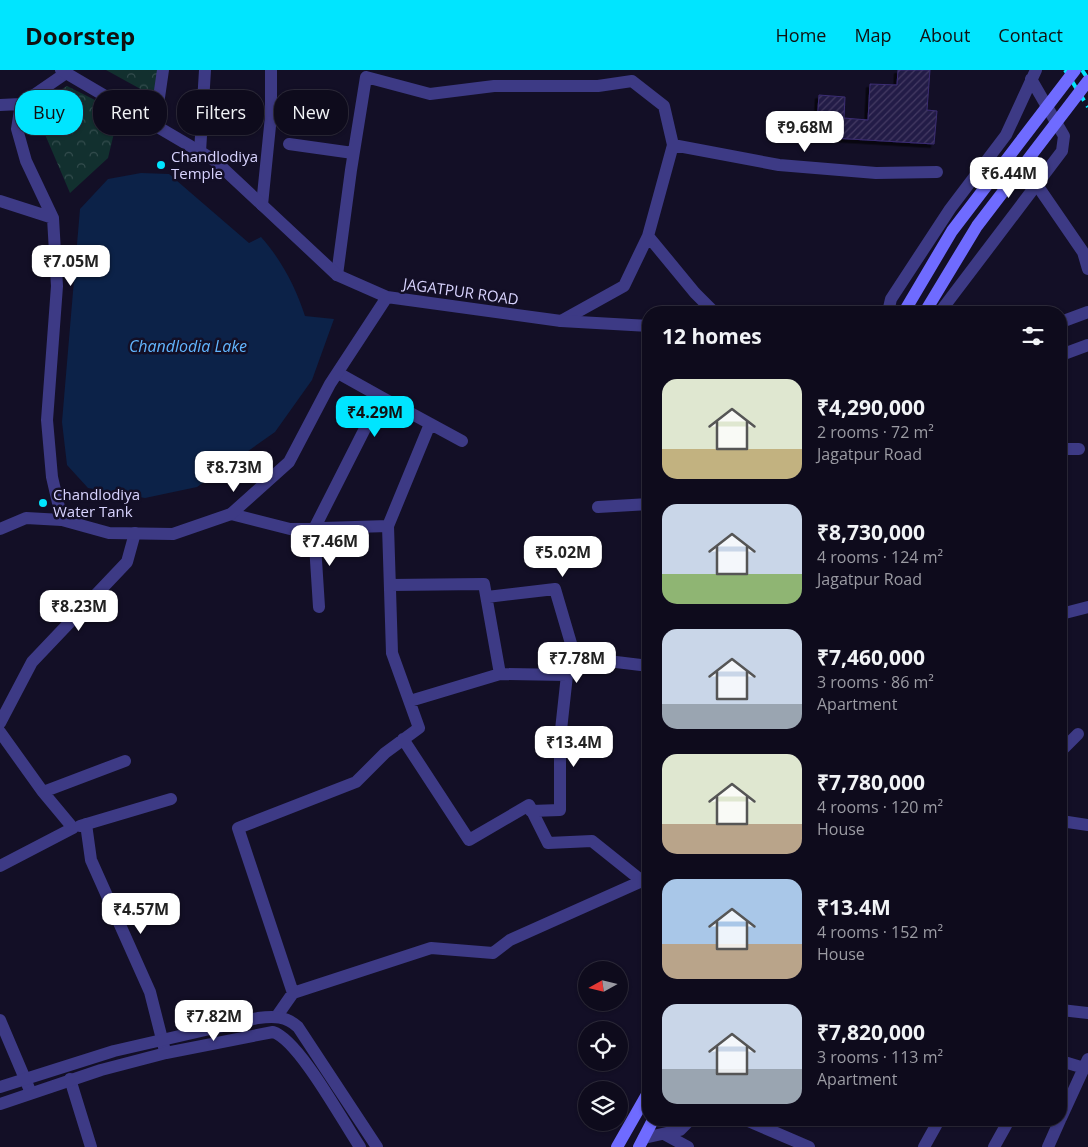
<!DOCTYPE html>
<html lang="en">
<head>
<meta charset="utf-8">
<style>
  body { margin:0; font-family:"Open Sans",sans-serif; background:#171425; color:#f1f3f6; height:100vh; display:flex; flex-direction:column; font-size:19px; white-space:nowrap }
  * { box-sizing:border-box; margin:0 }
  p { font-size:16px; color:#9b9ba3 }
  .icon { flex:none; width:28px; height:28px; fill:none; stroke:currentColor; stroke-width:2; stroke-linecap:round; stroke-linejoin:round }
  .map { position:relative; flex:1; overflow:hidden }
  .panel { position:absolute; left:642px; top:236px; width:425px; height:820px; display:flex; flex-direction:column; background:#0e0b1c; border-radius:20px; box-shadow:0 1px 4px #0004,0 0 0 1px #2e2b3b }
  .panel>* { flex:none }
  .hud { position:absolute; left:15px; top:20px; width:475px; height:45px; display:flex; gap:10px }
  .needle { width:32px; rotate:262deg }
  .controls { position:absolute; left:578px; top:891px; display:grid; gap:10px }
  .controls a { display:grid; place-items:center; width:50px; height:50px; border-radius:50%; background:#0e0b1c; box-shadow:0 1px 4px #0004,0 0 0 1px #2e2b3b; font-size:25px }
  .price { position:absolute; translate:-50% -42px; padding:0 11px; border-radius:10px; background:#fff; color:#222; font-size:16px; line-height:32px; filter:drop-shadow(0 1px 2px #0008) }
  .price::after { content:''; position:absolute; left:50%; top:30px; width:15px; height:11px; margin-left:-8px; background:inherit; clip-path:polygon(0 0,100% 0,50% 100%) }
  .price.on { background:#00e5ff; color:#111 }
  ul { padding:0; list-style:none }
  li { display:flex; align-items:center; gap:15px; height:125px; padding:0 20px }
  li span { display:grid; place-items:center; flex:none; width:140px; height:100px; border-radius:15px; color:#555 }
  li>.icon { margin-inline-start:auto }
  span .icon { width:60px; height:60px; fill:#fffc; stroke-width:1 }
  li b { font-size:21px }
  h2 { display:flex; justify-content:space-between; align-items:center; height:60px; padding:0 20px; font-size:21px }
  .chip { padding:0 18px; border-radius:20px; background:#0e0b1c; box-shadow:0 1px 4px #0004,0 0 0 1px #2e2b3b; font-size:18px; line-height:45px }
  .chip.on { background:#00e5ff; color:#111 }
  header { display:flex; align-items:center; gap:30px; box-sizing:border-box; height:70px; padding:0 25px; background:#00e5ff; color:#111 }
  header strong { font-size:24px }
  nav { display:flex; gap:28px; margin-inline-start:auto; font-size:18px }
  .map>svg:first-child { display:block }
  .park { fill:url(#park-crowns) }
  .water { fill:#0c2248 }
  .building { fill:url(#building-hatch); stroke:#3b2d73; filter:url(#shadow) }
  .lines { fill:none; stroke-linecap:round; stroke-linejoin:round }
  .minor { stroke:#3d3a85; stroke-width:12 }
  .tertiary { stroke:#3d3a85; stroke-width:12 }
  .secondary { stroke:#6f6bff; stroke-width:12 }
  .rail { stroke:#00e5ff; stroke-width:4; stroke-dasharray:8 6; stroke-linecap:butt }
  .secondary-bridge { stroke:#6f6bff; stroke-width:12 }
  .poi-dot { fill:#00e5ff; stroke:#130f26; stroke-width:2 }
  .labels { text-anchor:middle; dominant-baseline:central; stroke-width:5; stroke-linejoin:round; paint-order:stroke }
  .poi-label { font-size:15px; fill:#d9d4ff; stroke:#130f26; text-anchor:start }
  .street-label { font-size:15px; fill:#d9d4ff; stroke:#130f26 }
  .water-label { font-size:16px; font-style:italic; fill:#62b6ff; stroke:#130f26 }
</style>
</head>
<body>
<header>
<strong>Doorstep</strong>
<nav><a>Home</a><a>Map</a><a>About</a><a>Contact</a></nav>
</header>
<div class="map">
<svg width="1088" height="1077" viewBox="0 0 1088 1077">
  <defs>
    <pattern id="park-crowns" width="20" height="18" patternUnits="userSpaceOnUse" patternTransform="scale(1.25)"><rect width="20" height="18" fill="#12302f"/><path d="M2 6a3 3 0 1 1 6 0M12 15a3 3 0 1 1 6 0" fill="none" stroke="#344d4e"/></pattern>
    <pattern id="building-hatch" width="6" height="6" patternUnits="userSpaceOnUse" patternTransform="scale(1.25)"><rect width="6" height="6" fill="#241b47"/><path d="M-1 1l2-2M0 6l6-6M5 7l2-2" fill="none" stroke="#433b63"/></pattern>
    <filter id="shadow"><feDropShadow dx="-3.5" dy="3.5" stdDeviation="0" flood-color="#0009"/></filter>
  </defs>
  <rect width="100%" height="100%" fill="#130f26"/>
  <path class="park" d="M106,0H159L155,27Z
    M67,16L119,42L108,88L70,123L38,48L41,32Z"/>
  <path class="water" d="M141,103L169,104L249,173L261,167C281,189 296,218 305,246L334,249L312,310L275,362L197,417L145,428L88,418L67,395L62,352L80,139L108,109Z"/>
  <path class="building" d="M898,0H930L927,40L937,41L934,74L816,67L819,25L845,27L844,48L868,50L870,14L897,15Z"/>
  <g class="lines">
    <path class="minor" d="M0,35L21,34
      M155,55L163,0
      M289,74L353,83
      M673,75L779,95L876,103L937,102
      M200,82L205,0
      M1037,115L1083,182L1088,199
      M0,131L53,148
      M262,135L271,46V0
      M648,166L695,223L714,242
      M337,205L351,100L366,7L430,24L494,16H598L632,11L664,36L673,75L648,166L624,216L561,251
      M1061,252L1088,242
      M1061,285L1088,275
      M381,327L462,371
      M1061,379H1079
      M598,437L649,434
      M231,444L290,459L388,456L392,583L419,658L385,683L356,712L238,758L293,923L277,946
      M62,450L52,407L47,350L57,216L53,148L26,91L17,59L21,34L66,3
      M388,456L430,354
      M390,515L484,514L500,604L410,631
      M487,527L555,519L575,587
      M319,537L314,459L381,327L338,303
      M1061,544L1088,537
      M500,604L567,605L575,587L649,596
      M0,653L32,592L127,492L135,463
      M0,662L43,722L73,758L0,796
      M403,669L469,770L529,735L548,773L592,771L642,811
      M1061,681L1078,664
      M43,722L125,691
      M531,741L560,740V669L567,605
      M1061,751L1088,755
      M86,754L91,790L150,922L165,981
      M80,756L171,729
      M293,923L431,878L493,883L510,870L642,811L649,813
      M1061,940L1088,943
      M0,950L31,1023
      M1061,991L1084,998
      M70,1009L91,1077
      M1061,1048L1088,989
      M746,1050L809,1077
      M664,1064L688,1077
      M644,1068L680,1060L690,1050
      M924,1077L939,1050
      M994,1077L1009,1050
      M1048,1077L1060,1050"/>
    <path class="tertiary" d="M61,0L214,90L337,205L387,227L561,251L649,256
      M888,242L891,229L950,139L1006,65L1036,0
      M940,242L1062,81L1064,66L1031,9
      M0,459L26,448L62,450L109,463L173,464L231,444L289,392L330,314L387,227
      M0,1017L114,981L258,948C274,946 286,946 298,957L377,1077
      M0,1034L101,1000L166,983L273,962C299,970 343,1052 360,1077"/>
    <path class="secondary" d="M617,1077L649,1021
      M639,1077L653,1050"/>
    <path class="rail" d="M1065,0L1088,37
      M1082,0L1088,9"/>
    <path class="secondary-bridge" d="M904,242L952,161L1075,0
      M925,242L977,156L1088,11"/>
  </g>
  <g class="poi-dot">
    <circle cx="161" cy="95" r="5"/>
    <circle cx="43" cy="433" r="5"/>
  </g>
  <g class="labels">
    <g class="poi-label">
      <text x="171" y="86">Chandlodiya<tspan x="171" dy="17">Temple</tspan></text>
      <text x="53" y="424">Chandlodiya<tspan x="53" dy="17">Water Tank</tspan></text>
    </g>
    <g class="street-label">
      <text transform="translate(461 221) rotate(8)">JAGATPUR ROAD</text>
    </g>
    <g class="water-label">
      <text x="188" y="276">Chandlodia Lake</text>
    </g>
  </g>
</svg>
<div class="controls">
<a><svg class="needle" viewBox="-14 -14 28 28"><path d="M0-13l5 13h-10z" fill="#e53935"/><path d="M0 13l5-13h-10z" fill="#9b9ba3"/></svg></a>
<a><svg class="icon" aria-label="locate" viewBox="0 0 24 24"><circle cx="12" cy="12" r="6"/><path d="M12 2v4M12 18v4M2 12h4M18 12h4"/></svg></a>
<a><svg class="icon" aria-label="layers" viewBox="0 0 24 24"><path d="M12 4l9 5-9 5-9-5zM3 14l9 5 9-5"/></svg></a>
</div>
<b class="price" style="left:805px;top:83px">₹9.68M</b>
<b class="price" style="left:1009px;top:129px">₹6.44M</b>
<b class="price" style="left:71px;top:217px">₹7.05M</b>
<b class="price on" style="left:375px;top:368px">₹4.29M</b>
<b class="price" style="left:234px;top:423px">₹8.73M</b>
<b class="price" style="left:330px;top:497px">₹7.46M</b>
<b class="price" style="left:563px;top:508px">₹5.02M</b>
<b class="price" style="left:79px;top:562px">₹8.23M</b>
<b class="price" style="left:577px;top:614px">₹7.78M</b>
<b class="price" style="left:574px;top:698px">₹13.4M</b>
<b class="price" style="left:141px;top:865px">₹4.57M</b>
<b class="price" style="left:214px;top:972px">₹7.82M</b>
<div class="hud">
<a class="chip on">Buy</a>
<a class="chip">Rent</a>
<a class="chip">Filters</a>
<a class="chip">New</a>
</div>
<section class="panel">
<h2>12 homes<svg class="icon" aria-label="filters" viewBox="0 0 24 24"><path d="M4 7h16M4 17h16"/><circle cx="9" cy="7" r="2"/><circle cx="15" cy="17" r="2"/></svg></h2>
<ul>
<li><span style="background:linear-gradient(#dfe7d0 70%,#c2b280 0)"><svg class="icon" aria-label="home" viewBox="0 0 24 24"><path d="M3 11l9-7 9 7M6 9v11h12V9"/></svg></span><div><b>₹4,290,000</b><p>2 rooms · 72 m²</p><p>Jagatpur Road</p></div></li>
<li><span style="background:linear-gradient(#c9d6e8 70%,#8fb573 0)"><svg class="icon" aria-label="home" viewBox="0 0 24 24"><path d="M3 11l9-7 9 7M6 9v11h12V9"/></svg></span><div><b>₹8,730,000</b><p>4 rooms · 124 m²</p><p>Jagatpur Road</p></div></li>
<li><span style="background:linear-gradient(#c9d6e8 75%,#9aa5b1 0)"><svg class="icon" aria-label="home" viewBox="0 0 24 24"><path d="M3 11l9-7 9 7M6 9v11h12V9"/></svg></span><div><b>₹7,460,000</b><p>3 rooms · 86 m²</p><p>Apartment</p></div></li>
<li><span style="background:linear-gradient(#dfe7d0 70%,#b9a48a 0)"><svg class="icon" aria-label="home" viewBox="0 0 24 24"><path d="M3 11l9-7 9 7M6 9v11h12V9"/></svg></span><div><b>₹7,780,000</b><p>4 rooms · 120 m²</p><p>House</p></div></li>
<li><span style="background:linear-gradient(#a9c7e8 65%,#b9a48a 0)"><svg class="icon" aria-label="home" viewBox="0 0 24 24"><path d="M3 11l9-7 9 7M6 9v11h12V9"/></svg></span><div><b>₹13.4M</b><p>4 rooms · 152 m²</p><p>House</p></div></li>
<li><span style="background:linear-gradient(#c9d6e8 65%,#9aa5b1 0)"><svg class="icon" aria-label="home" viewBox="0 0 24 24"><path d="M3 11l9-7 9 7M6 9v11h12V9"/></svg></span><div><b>₹7,820,000</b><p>3 rooms · 113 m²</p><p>Apartment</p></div></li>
</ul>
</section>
</div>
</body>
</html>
